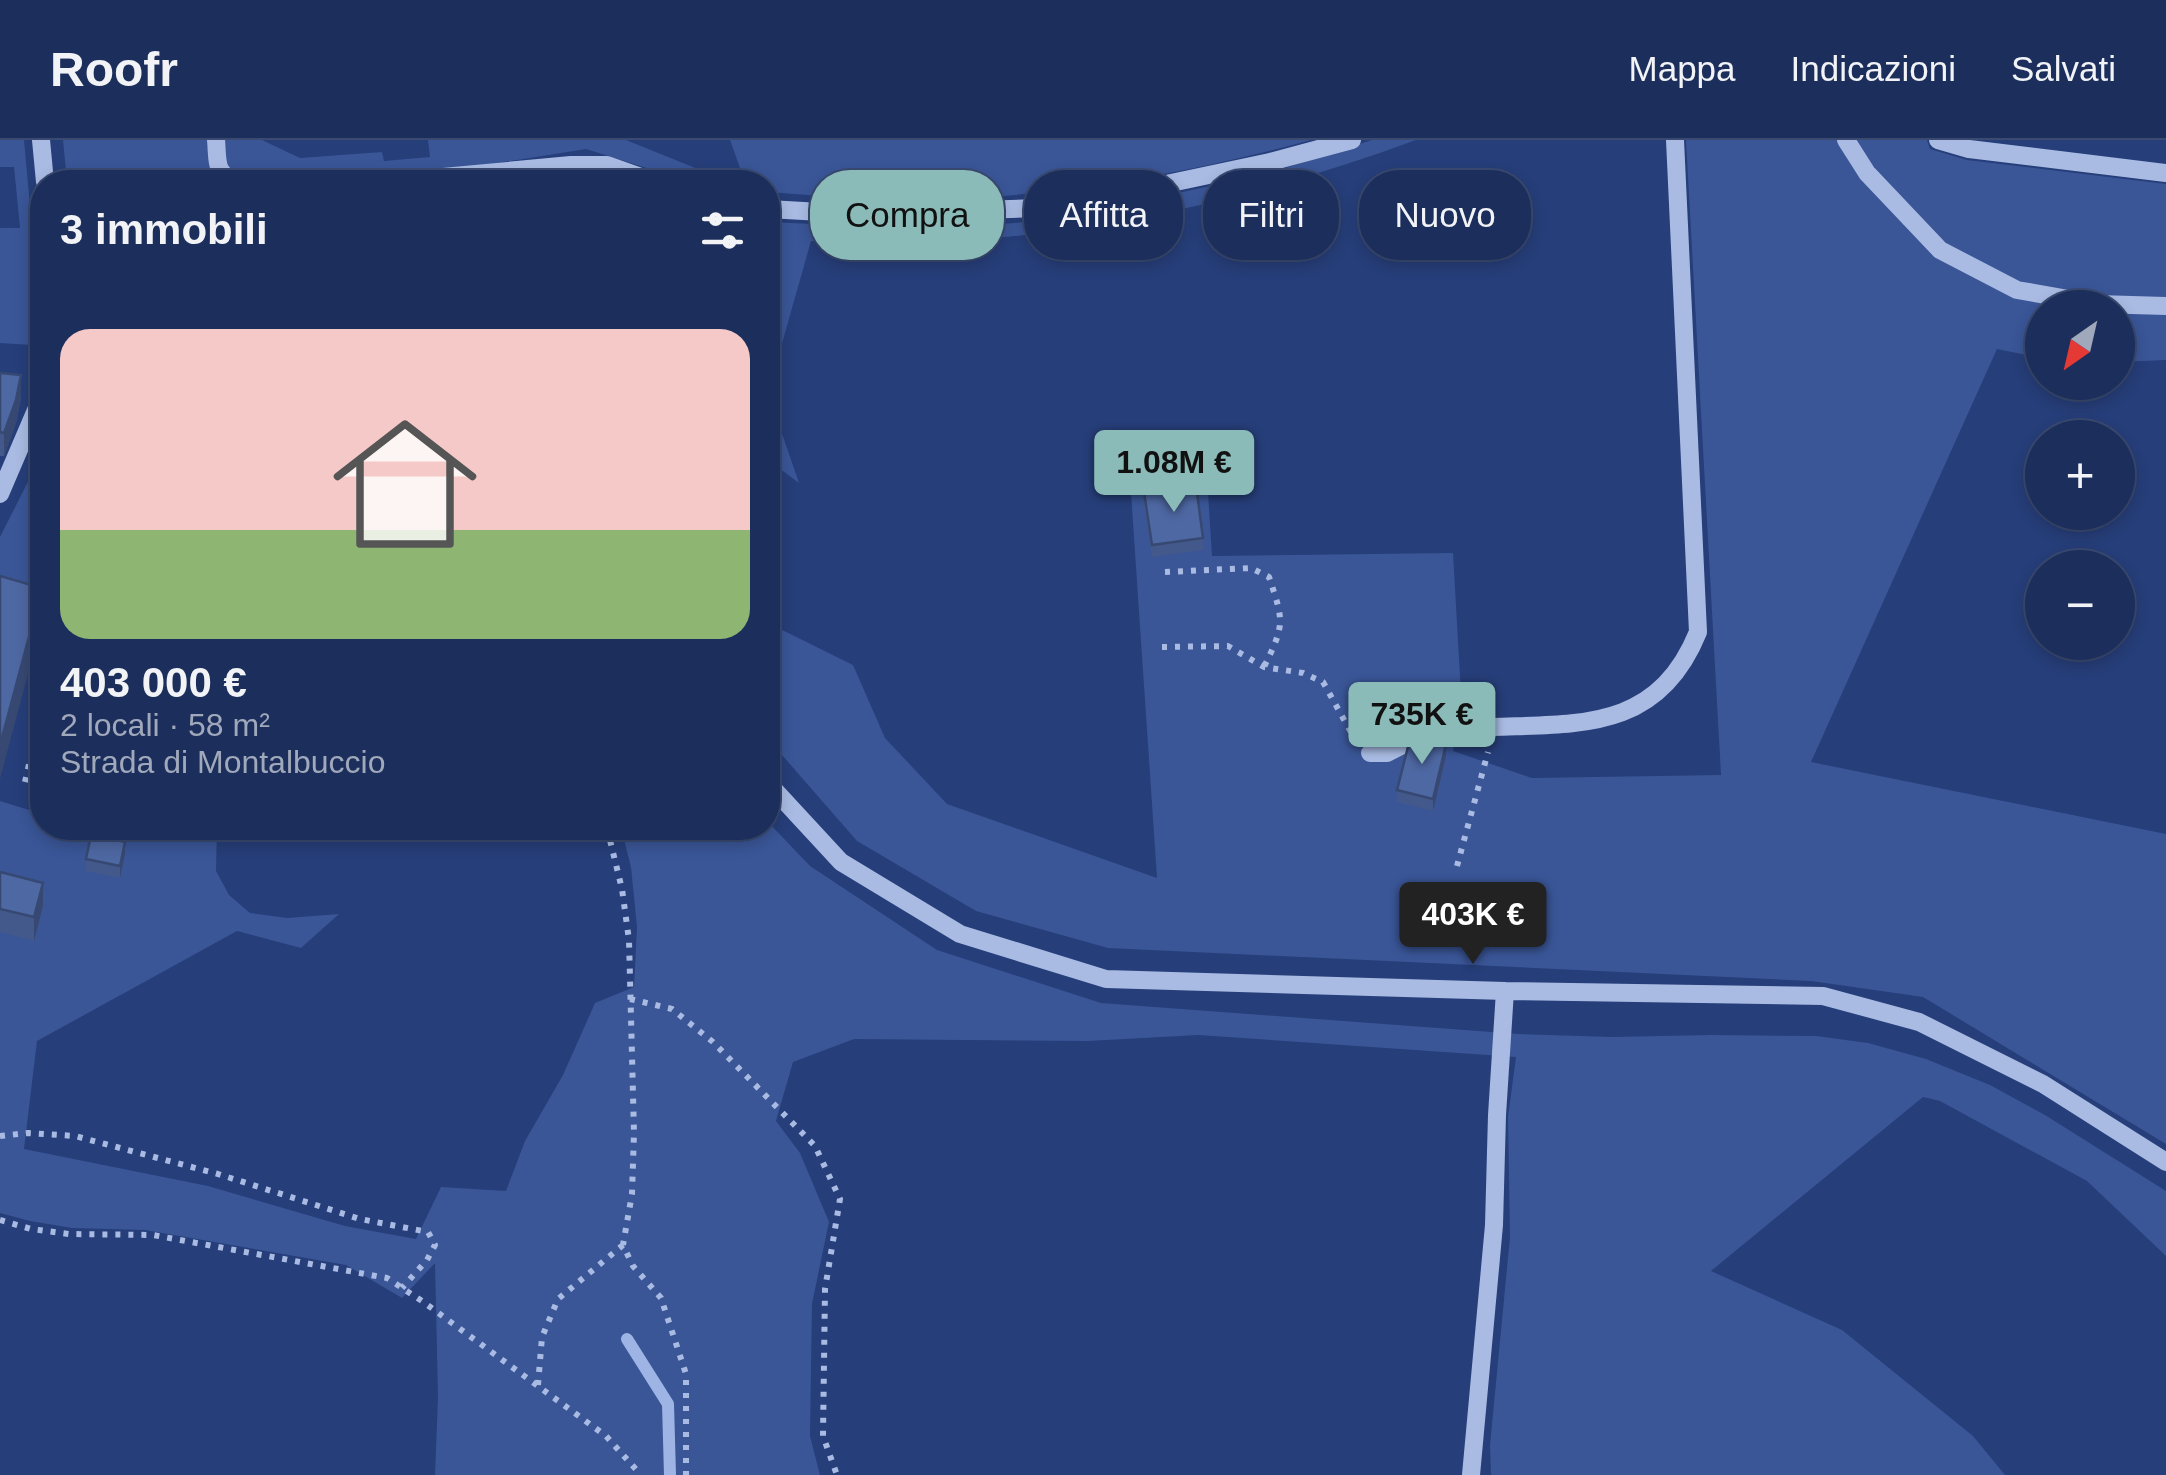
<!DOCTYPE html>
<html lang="it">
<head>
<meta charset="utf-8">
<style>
  body { margin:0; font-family:Helvetica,sans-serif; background:#293a64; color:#f1f3f6; height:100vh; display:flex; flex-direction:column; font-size:38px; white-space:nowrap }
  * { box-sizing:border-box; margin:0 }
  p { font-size:32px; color:#a0a8bb }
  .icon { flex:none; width:55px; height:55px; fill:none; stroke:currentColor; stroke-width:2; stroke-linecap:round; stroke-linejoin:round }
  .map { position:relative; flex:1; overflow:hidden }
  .panel { position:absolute; left:30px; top:30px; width:750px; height:670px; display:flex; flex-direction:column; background:#1c2e5b; border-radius:40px; box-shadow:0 5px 15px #0003,0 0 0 2px #3a4a71 }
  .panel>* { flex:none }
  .top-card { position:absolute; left:810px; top:30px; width:950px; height:90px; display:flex; gap:20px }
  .needle { width:65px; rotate:214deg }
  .tools { position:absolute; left:2025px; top:150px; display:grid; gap:20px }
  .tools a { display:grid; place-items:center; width:110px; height:110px; border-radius:50%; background:#1c2e5b; box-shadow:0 5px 15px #0003,0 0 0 2px #3a4a71; font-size:50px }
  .price { position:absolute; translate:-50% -85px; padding:0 22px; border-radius:10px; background:#8bbbb9; color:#111; font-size:32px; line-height:65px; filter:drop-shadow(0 2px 5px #0008) }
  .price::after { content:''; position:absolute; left:50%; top:60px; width:30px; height:22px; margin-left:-15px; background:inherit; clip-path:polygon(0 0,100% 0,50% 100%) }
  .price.selected { background:#222; color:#fff }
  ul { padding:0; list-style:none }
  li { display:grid; align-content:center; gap:20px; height:530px; padding:0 30px }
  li+li { border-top:2px solid #3a4a71 }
  li span { display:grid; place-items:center; height:310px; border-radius:30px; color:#555 }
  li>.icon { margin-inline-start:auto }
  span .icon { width:180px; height:180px; fill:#fffc; stroke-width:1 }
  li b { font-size:42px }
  h2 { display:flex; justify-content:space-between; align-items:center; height:120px; padding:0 30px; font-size:42px }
  .pill { padding:0 35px; border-radius:40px; background:#1c2e5b; box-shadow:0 5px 15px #0003,0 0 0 2px #3a4a71; font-size:35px; line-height:90px }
  .pill.selected { background:#8bbbb9; color:#111 }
  header { display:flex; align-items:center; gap:60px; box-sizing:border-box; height:140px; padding:0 50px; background:#1c2e5b; border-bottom:2px solid #3a4a71 }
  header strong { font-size:48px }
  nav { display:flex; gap:55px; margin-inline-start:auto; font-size:35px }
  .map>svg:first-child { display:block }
  .green { fill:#3a5697 }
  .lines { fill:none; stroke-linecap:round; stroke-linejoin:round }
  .stream { stroke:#9db4e4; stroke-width:12 }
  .path { stroke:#a9bbe3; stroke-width:6; stroke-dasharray:5 8; stroke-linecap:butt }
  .minor { stroke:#a9bbe3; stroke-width:18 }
  .wall { fill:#43598c }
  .shaded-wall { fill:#374972 }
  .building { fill:#4e68a3; stroke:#374972; stroke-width:2.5 }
</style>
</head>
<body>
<header>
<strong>Roofr</strong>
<nav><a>Mappa</a><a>Indicazioni</a><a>Salvati</a></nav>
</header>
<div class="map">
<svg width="2166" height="1335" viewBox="0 0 2166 1335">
  <rect width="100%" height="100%" fill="#263e79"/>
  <path class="green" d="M0,0H24C30,69 39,136 32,205L0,203V88H20L14,27H0Z
    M63,0H262L300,18L382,12L384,21L430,17L428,0H626L730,42H710L672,36L586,9L473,27L297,42H260L237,33L231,34L218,42H67Z
    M730,0H1311C1182,35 1046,59 912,60C864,61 815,55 768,52V42H745Z
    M1372,0H1416C1223,71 1018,113 811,101L768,253L799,343L768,320V82L928,89L1028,82L1109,68L1270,33Z
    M1686,0H1927L1930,9L1967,20L2166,44V220L2118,222V168H2042V218L1997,209L1811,622L2166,694V1004L1923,857L1811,841L1108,808L976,771L857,701L768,599V483L853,525L885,598L947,664L1157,738L1131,353L1208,352L1212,416L1453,413L1462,571L1453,611L1532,638L1721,635Z
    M42,314V482L0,470V397Z
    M42,630V688H217L216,731L229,755L250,773L287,778L339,774L301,808L237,791L37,901L24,1009L208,1046L345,1086L416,1099L441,1047L506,1051L525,1001L563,935L595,863L634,847L637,787L631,727L621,688H768V682L810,726L937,810L1101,863L1519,894L1611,897L1711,895L1816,896L1868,903L1926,919L1990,945L2045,975L2166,1051V1116L2087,1041L1940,961L1923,957L1711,1131L1842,1190L1973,1296L2005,1335H1491L1490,1305L1510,1097L1508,977L1516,917L1198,895L1088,901L854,899L793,922L776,981L800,1013L829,1082L812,1164L810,1296L820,1335H435L438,1257L435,1123L402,1158L346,1125L145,1090L72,1088L30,1081L0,1073V661L29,670Z"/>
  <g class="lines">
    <path class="stream" d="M627,1199L668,1264L670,1335"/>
    <path class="path" d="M1165,432L1251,428L1269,437C1284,482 1285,484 1264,527
      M1162,507L1228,506L1264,527L1303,533L1323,542L1352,594
      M25,642L42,567
      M607,688L622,749L629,800L634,993L632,1054L623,1105L633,1126L661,1158L686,1234V1335
      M1457,726L1488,612
      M630,859L672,869L713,902L815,1006L840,1059L825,1149L823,1296L837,1335
      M0,996L28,993L75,996L218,1034L360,1079L428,1092L435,1105L427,1120L402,1148
      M0,1080L31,1089L69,1094L153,1095L387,1138L422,1161L606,1296L641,1335
      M538,1245L542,1197L558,1159L623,1105"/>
    <path class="minor" d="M41,0L45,42
      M216,0C218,21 214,32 235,42
      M1846,0L1867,33L1940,110L2017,150L2097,164L2166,166
      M1938,0L1969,9L2166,33
      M389,42L571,25H607L655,42
      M768,69L857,74L1038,68L1105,57L1270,22L1352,0
      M0,354L42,256
      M1370,613H1387L1432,590L1458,586L1473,588C1569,582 1655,598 1698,492L1675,0
      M768,643L841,722L960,794L1106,839L1505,851L1823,856L1919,882L2043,944L2166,1022
      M1471,1335L1494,1085L1497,975L1505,851"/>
  </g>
  <path class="wall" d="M0,233L21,258L16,283L4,316H0Z
    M1144,352L1203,398V410L1152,417L1144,364Z
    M1446,616L1433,671L1397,662V650Z
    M125,714L120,738L86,731V719Z
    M0,732L43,766L34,801L0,792Z"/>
  <path class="shaded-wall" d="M21,235V258L16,283L4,316V293Z
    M42,448V482L0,639V605Z
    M1446,604V616L1433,671V659Z
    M125,702V714L120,738V726Z
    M43,743V766L34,801V777Z"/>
  <path class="building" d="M0,233L21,235L16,260L4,293L0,292Z
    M1196,345L1203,398L1152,405L1144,352Z
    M0,436L42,448L0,605Z
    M1411,595L1446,604L1433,659L1397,650Z
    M91,695L125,702L120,726L86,719Z
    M0,732L43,743L34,777L0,769Z"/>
</svg>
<div class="tools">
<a><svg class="needle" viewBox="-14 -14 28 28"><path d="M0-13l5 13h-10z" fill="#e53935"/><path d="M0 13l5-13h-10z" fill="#a0a8bb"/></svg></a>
<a>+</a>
<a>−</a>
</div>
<b class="price" style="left:1174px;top:375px">1.08M €</b>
<b class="price" style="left:1422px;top:627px">735K €</b>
<b class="price selected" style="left:1473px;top:827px">403K €</b>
<div class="top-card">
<a class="pill selected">Compra</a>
<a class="pill">Affitta</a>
<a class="pill">Filtri</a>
<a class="pill">Nuovo</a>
</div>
<section class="panel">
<h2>3 immobili<svg class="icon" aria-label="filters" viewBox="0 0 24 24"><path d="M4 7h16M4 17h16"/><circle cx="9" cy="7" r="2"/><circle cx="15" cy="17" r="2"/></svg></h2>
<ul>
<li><span style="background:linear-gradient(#f6c9c9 65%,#8fb573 0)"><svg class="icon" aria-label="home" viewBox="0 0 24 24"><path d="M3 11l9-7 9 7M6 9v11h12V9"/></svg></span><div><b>403 000 €</b><p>2 locali · 58 m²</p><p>Strada di Montalbuccio</p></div></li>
</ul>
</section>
</div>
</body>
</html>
